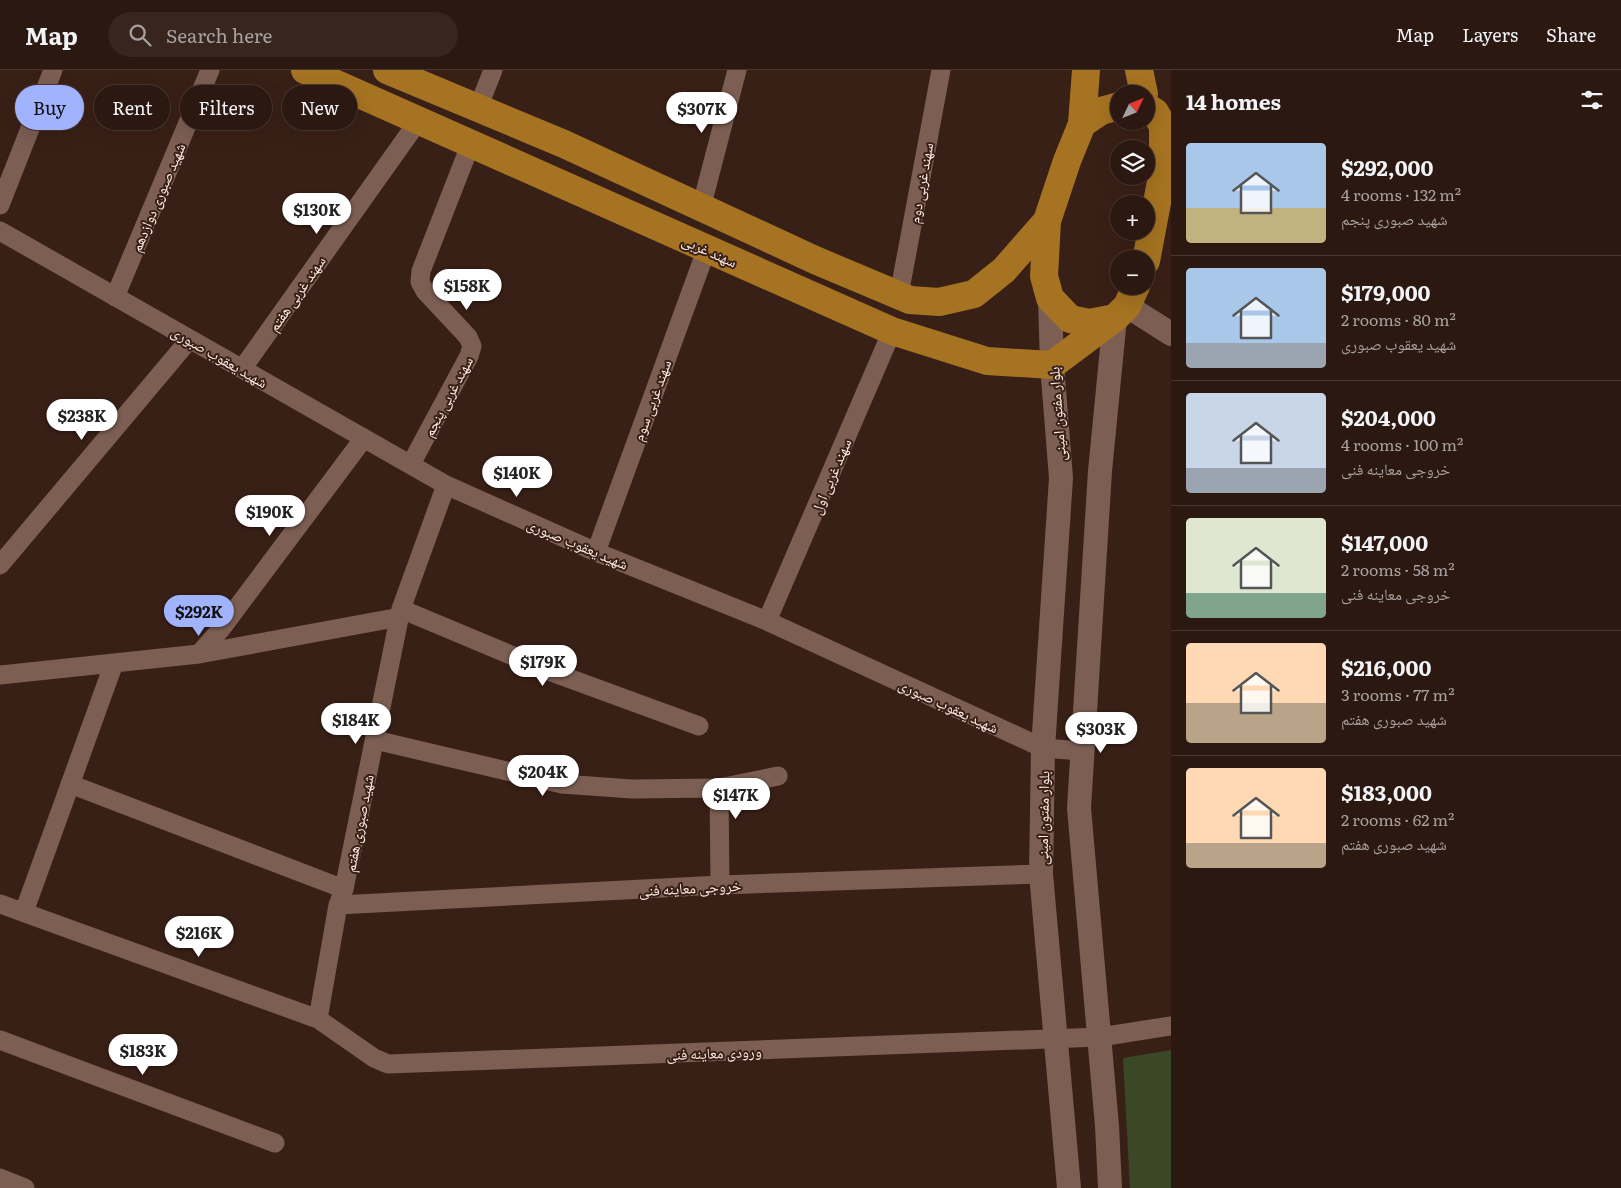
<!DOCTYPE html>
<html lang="en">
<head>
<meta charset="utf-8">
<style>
  body { margin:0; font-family:Literata,"Noto Naskh Arabic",serif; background:#37251e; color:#f1f3f6; height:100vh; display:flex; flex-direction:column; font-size:19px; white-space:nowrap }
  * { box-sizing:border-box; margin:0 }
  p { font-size:16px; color:#a6a09f }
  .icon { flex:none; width:28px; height:28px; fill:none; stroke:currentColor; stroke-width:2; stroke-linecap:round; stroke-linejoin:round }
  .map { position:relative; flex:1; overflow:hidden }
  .side { display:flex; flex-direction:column; background:#2b1810; width:450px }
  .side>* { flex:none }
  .hud { position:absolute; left:15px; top:15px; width:475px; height:45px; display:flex; gap:10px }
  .needle { width:32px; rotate:47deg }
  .tools { position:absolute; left:1110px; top:15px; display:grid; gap:10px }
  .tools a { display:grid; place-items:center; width:45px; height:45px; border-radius:50%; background:#2b1810; box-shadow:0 5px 20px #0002,0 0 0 1px #473730; font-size:25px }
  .price { position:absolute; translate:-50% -42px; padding:0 11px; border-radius:18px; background:#fff; color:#222; font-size:16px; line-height:32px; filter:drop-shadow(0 1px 2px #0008) }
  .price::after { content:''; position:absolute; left:50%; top:30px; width:15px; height:11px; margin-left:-8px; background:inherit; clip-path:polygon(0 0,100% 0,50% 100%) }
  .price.selected { background:#a1b3fd; color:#111 }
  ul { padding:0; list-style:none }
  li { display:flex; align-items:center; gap:15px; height:125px; padding:0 15px }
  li+li { border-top:1px solid #473730 }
  li span { display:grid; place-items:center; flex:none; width:140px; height:100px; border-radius:5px; color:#555 }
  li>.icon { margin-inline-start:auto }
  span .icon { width:60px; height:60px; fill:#fffc; stroke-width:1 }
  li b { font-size:21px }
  h2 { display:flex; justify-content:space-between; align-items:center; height:60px; padding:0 15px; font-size:21px }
  .chip { padding:0 18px; border-radius:22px; background:#2b1810; box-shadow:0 5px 20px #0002,0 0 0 1px #473730; font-size:18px; line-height:45px }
  .chip.selected { background:#a1b3fd; color:#111 }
  header { display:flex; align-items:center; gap:30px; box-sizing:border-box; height:70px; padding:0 25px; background:#2b1810; border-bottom:1px solid #473730 }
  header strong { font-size:24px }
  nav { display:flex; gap:28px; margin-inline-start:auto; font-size:18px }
  .search { width:350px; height:45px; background:#37251e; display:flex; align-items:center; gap:12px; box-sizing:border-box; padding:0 18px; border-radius:28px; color:#a6a09f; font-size:19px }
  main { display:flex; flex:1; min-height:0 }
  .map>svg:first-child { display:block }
  .green { fill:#3a4826 }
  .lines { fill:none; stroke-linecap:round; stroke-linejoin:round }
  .minor { stroke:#7c5e53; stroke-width:19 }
  .tertiary { stroke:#7c5e53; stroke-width:24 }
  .primary { stroke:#a57321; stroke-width:28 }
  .labels { text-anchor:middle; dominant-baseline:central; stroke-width:4; stroke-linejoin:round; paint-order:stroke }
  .street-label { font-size:15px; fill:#fdebe5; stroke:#392016 }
</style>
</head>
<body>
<header>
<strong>Map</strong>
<div class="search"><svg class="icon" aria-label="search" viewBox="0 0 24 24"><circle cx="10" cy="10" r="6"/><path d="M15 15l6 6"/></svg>Search here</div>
<nav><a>Map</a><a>Layers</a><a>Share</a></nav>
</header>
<main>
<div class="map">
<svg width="1171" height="1118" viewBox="0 0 1171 1118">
  <rect width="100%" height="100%" fill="#392016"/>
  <path class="green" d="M1171,980V1118H1130L1123,988Z"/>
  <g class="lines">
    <path class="minor" d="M478,38L493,0
      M0,135L53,0
      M701,138L737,0
      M0,161L446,415L596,482L767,551L1043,678L1082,681
      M899,225L941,0
      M115,227L210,0
      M242,299L419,50
      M411,394L469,286L472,276L468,267L425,221L420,212L421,201L471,73
      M596,482L707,178
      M0,495L190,269
      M401,539L549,601L699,656
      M767,551L892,261
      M199,584L221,559L364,368
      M0,605L199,584L400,547
      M375,670L562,714L632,719L719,718
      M70,714L344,819
      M720,815L719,718L778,706
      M0,834L318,949L374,988L388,994L1100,967L1171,956
      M338,835L720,815L1041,804
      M24,842L114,593
      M318,949L338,835L344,819L401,539L446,415
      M0,970L275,1073
      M0,1108L25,1118"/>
    <path class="tertiary" d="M1050,228L1052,295L1061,408L1043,678L1041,804L1069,1118
      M1127,236L1171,264
      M1110,1118L1107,1056L1079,738L1100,401L1115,248"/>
    <path class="primary" d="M305,0L892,261L987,291L1052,295L1115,248
      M387,0L564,74L815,190L910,230L939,232L974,224L1004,200L1047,151
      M1139,0L1144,24
      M1119,36L1101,41L1082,54L1067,91L1047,151L1044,206L1050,228L1070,249L1089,253L1115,248L1127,236L1136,216
      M1146,37L1155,42L1163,56V101L1146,191
      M1082,54L1086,0"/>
  </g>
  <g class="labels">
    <g class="street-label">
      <text transform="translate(920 113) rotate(-80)">سهند غربی دوم</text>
      <text transform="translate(157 127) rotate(-67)">شهید صبوری دوازدهم</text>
      <text transform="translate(710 180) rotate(24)">سهند غربی</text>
      <text transform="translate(296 223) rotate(-55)">سهند غربی هفتم</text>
      <text transform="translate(220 286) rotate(30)">شهید یعقوب صبوری</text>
      <text transform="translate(447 326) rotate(-62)">سهند غربی پنجم</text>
      <text transform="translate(651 330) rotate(-70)">سهند غربی سوم</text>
      <text transform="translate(1056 344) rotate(-94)">بلوار مفتون امینی</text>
      <text transform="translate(830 406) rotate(-67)">سهند غربی اول</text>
      <text transform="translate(578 473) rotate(23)">شهید یعقوب صبوری</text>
      <text transform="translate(949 635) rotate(25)">شهید یعقوب صبوری</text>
      <text transform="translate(1042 748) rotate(-89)">بلوار مفتون امینی</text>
      <text transform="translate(358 753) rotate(-79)">شهید صبوری هفتم</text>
      <text transform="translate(690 817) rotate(-3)">خروجی معاینه فنی</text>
      <text transform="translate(714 982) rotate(-2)">ورودی معاینه فنی</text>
    </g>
  </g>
</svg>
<div class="tools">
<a><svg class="needle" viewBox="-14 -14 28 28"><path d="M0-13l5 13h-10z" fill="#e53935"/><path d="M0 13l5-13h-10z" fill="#a6a09f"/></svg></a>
<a><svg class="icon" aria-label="layers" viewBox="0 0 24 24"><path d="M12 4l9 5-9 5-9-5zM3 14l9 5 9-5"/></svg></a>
<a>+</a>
<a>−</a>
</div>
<b class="price" style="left:702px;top:64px">$307K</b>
<b class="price" style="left:317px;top:165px">$130K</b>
<b class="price" style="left:467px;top:241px">$158K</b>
<b class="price" style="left:82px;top:371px">$238K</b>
<b class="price" style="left:517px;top:428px">$140K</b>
<b class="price" style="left:270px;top:467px">$190K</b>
<b class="price selected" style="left:199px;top:567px">$292K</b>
<b class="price" style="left:543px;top:617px">$179K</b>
<b class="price" style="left:356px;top:675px">$184K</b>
<b class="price" style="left:1101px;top:684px">$303K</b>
<b class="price" style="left:543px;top:727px">$204K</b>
<b class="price" style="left:736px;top:750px">$147K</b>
<b class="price" style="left:199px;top:888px">$216K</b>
<b class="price" style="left:143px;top:1006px">$183K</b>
<div class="hud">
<a class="chip selected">Buy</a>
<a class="chip">Rent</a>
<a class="chip">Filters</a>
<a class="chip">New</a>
</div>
</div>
<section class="side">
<h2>14 homes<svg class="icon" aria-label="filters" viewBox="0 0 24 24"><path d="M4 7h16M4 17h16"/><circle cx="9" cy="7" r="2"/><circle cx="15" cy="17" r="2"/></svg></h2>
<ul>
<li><span style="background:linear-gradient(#a9c7e8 65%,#c2b280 0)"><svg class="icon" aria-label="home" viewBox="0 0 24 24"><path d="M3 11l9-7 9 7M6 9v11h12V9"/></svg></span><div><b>$292,000</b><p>4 rooms · 132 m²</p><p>شهید صبوری پنجم</p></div></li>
<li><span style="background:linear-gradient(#a9c7e8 75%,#9aa5b1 0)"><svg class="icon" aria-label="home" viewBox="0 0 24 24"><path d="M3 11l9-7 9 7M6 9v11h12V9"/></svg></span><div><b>$179,000</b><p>2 rooms · 80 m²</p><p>شهید یعقوب صبوری</p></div></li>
<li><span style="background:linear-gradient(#c9d6e8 75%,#9aa5b1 0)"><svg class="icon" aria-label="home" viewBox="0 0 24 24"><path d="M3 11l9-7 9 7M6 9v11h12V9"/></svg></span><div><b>$204,000</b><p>4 rooms · 100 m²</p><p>خروجی معاینه فنی</p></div></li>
<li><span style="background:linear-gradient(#dfe7d0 75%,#7fa58c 0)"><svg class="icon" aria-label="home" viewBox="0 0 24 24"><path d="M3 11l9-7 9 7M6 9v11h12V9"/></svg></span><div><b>$147,000</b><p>2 rooms · 58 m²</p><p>خروجی معاینه فنی</p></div></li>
<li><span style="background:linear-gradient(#ffd9b3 60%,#b9a48a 0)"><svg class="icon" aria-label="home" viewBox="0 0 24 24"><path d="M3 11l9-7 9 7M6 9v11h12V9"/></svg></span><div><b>$216,000</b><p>3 rooms · 77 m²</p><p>شهید صبوری هفتم</p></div></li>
<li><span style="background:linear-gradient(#ffd9b3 75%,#b9a48a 0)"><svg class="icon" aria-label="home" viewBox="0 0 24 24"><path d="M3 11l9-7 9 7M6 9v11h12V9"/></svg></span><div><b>$183,000</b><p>2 rooms · 62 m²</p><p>شهید صبوری هفتم</p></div></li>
</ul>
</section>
</main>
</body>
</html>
